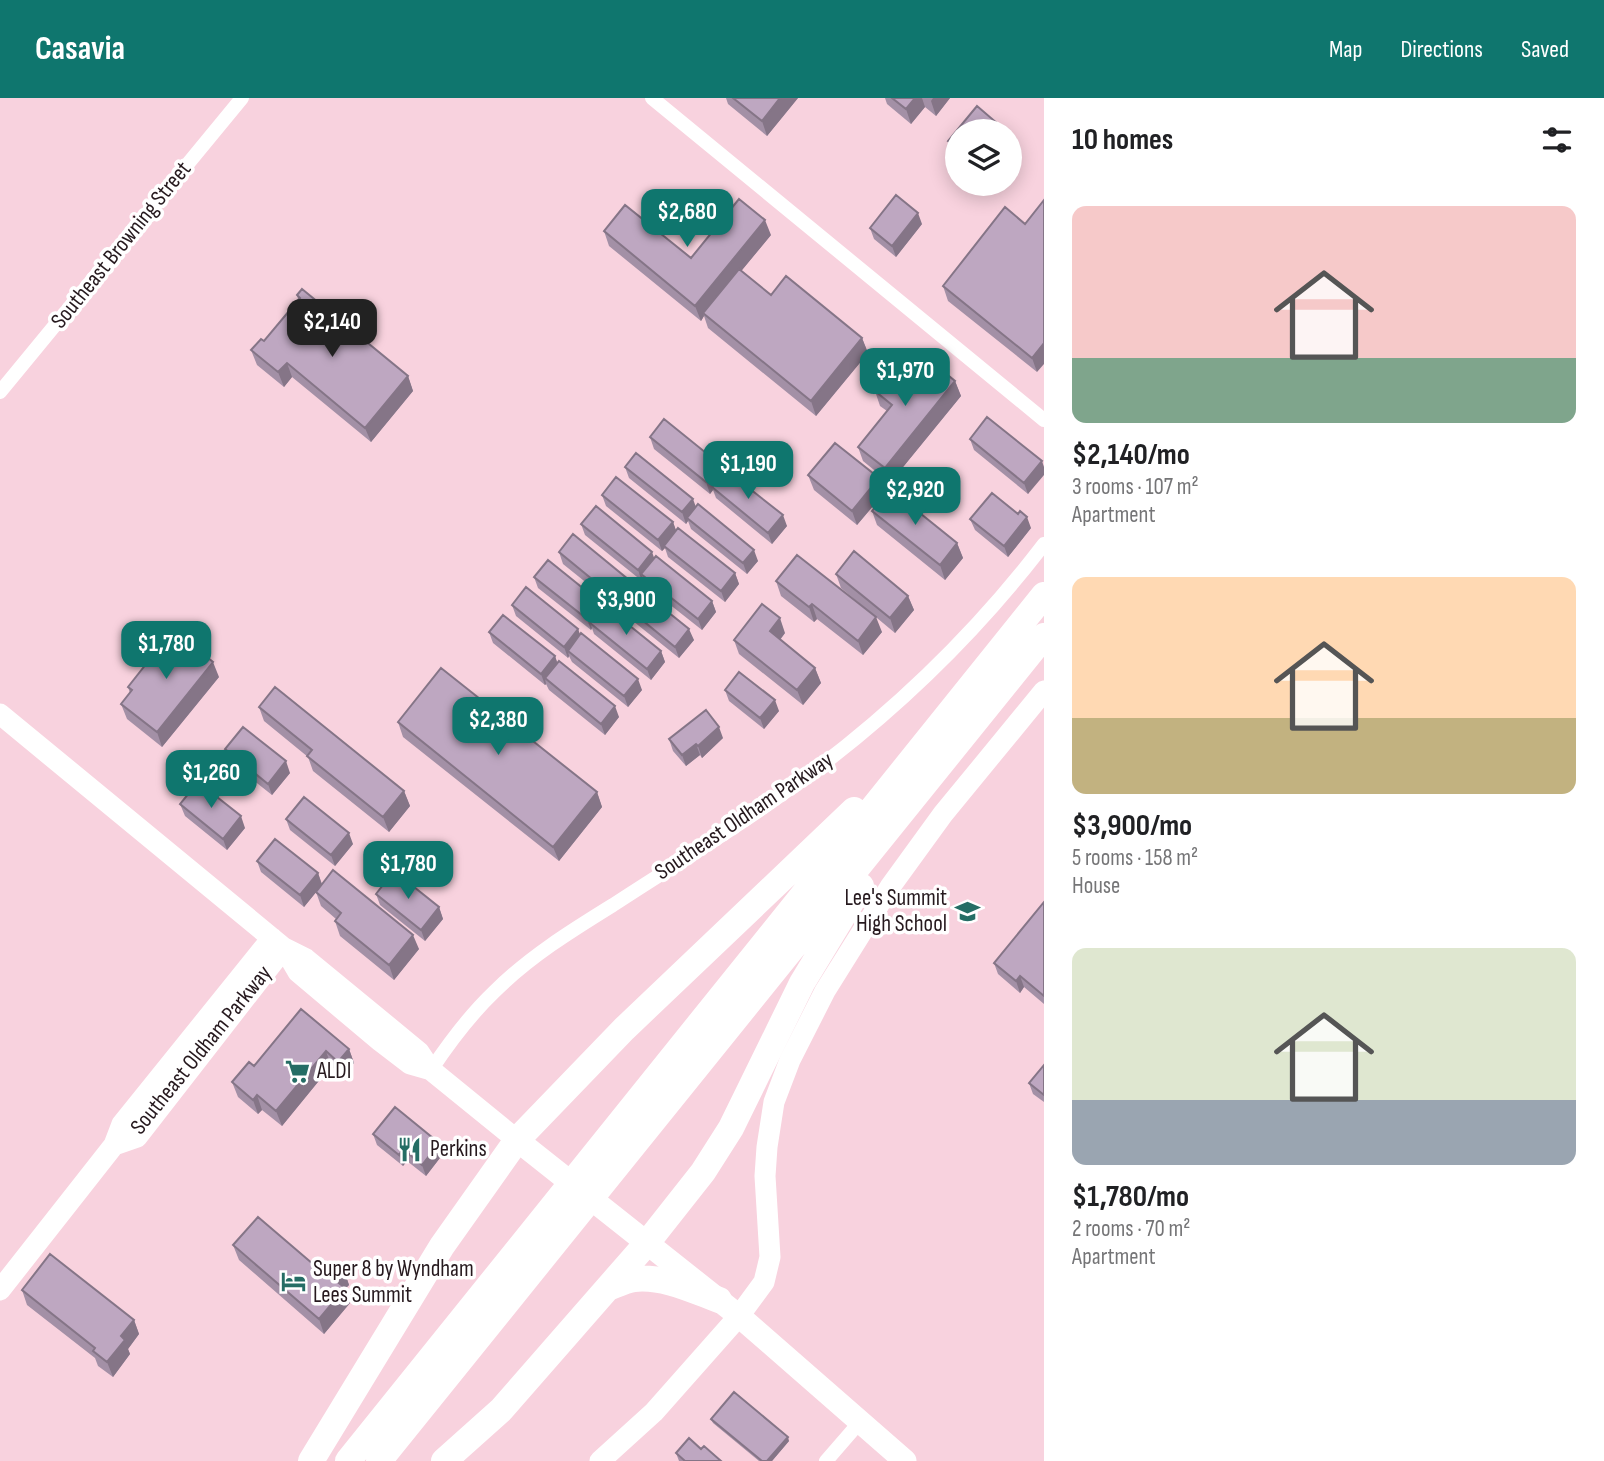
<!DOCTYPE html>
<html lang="en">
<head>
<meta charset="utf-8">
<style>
  body { margin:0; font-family:"Sofia Sans Condensed",sans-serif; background:#f6f6f6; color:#202124; height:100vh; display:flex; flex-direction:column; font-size:26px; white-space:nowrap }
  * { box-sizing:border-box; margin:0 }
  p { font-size:23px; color:#757577 }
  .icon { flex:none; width:38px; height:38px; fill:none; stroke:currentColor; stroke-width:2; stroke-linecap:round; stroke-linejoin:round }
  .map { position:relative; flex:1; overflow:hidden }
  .panel { display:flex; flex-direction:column; background:#fff; width:560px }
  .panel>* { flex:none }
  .tools { position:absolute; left:945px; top:21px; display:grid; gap:14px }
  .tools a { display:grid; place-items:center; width:77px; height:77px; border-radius:50%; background:#fff; box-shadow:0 4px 18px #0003; font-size:35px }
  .price { position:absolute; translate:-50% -60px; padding:0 16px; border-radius:14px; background:#0f766e; color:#fff; font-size:23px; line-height:46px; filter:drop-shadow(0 2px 4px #0008) }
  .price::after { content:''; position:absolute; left:50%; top:42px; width:21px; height:16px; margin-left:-10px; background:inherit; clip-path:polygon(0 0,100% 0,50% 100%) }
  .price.selected { background:#222; color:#fff }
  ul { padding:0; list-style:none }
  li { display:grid; align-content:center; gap:14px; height:371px; padding:0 28px }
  li span { display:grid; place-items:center; height:217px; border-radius:14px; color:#555 }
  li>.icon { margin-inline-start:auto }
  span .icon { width:126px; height:126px; fill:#fffc; stroke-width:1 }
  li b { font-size:30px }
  h2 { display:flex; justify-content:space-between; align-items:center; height:84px; padding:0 28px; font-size:30px }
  header { display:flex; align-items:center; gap:42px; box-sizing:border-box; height:98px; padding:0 35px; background:#0f766e; color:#fff }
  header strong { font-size:33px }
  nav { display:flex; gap:38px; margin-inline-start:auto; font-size:24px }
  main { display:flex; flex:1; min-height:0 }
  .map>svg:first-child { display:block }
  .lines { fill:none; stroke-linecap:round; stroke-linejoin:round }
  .street { stroke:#fff; stroke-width:14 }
  .secondary { stroke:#fff; stroke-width:21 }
  .primary { stroke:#fff; stroke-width:23 }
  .highway { stroke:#fff; stroke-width:26 }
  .wall { fill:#a390a6 }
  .shaded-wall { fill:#857587 }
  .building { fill:#bea7c1; stroke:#857587; stroke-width:2 }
  .labels { text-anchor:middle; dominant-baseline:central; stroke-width:7; stroke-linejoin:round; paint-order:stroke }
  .street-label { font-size:23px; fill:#26191e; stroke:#fff }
  .poi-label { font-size:23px; fill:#26191e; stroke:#fff; text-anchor:start }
</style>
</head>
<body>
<header>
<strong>Casavia</strong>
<nav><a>Map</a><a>Directions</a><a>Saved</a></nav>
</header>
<main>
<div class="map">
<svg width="1044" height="1363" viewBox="0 0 1044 1363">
  <rect width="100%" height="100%" fill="#f8d2de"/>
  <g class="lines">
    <path class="street" d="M652,0L1044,322
      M0,294L242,0
      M431,972C449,945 470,917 494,894C529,859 571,833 613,807C663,774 715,743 764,709C869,637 966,548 1044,446
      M826,1363L859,1325"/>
    <path class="secondary" d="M0,616L284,850L137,1039L114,1047
      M431,972L410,966L380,943L298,874L284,850L306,861L419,954L431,972L517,1042
      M0,1192L114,1047L122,1026L272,840
      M600,1363L654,1314L739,1218L764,1184L770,1159L765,1078L767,1049L774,1004L790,962L825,893L890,789L943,716L1044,593"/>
    <path class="primary" d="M517,1042L739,1218L905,1363"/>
    <path class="highway" d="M608,1190C616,1187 626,1182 634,1181C664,1178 692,1192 719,1202
      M311,1363L442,1148L517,1042L624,931L854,712
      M348,1363L1044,497
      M379,1363L1044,538
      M444,1363L501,1312L647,1145L703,1074L731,1030L802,885L861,788"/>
  </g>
  <path class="wall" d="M726,0H798L767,38L728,6Z
    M885,0H950L936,18L925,9L911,26L887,6Z
    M977,8L998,26L1001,33H957V58L952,54L948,43Z
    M922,126L896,159L874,141L870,130Z
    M1025,126L1037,274L948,203L943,188Z
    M604,133L691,160L771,137L741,173L771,197L862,240L868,255L816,318L708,230L704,218L701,223L609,148Z
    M297,197L408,278L413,293L371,344L292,279L284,289L257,267L251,252L264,243L298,201Z
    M916,277L955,283L961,298L890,385L863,363L858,349L887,313L880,308L875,293Z
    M650,339L724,375L787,428L772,446L716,400L713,392L710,396L654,351Z
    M970,341L1042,363L1028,396L974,352Z
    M625,369L696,409L758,463L747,476L691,431L688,423L686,426L629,380Z
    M808,377L879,380L884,395L857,427L814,392Z
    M602,397L673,424L676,433L735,475L739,486L725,504L668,459L665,450L662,453L606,408Z
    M872,413L957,445L963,460L945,482L877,427Z
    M970,421L1031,430L1008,459L975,432Z
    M581,426L654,460L712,503L716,514L702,532L645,487L643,481L642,483L585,437Z
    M559,454L631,487L694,542L679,560L623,515L621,509L619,511L563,466Z
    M836,476L908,498L914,512L895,535L841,490Z
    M534,479L602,509L661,553L665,564L651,582L594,536L592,530L591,532L538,490Z
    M776,483L882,534L863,557L817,521L814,524L781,498Z
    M512,507L578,531L580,537L642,592L628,609L572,564L569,558L568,560L516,518Z
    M489,534L555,558L557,564L619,619L605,637L549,592L546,586L545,587L493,545Z
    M785,535L780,542L815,570L821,585L803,607L739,556L734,542Z
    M219,579L162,649L127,621L121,606L130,595L128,589Z
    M725,592L779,613L764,631L729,603Z
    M259,609L404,693L410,708L389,734L313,673L308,659L264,623Z
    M398,624L597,694L602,709L559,763L403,639Z
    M723,640L702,660L700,657L686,668L673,653L669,641Z
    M225,651L290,675L272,697L229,663Z
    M180,706L245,730L227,752L185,718Z
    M286,721L353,746L335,768L290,732Z
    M257,763L318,775L322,786L419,851L394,882L340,838L335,823L336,821L321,808L316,794L304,809L261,774Z
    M376,796L439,809L443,821L425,843L380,807Z
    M1044,804V906L1024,889L1020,895L998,876L994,865Z
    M301,911L349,951L354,965L343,978L331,968L282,1028L262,1012L258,1016L238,999L232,984L254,968Z
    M1044,967V1004L1033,996L1029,985Z
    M373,1036L439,1045L443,1056L426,1078L407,1063L403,1068L377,1047Z
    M233,1147L327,1178L344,1172L349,1187L345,1191L350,1205L324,1236L239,1162Z
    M22,1192L134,1222L139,1236L128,1251L130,1256L113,1279L98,1268L95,1260L27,1207Z
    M711,1321L789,1343L772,1363H759L713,1325Z
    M701,1351L721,1363H679L676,1355Z"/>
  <path class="shaded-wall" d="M780,0H798L767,38L762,23Z
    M915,0H922L925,9L911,26L906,11Z
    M933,0H950L936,18L931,3Z
    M998,26L1001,33H992Z
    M918,115L922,126L896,159L892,148Z
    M765,122L771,137L705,217L703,215L704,218L701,223L695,208Z
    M862,240L868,255L816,318L811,303Z
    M1044,245V266L1037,274L1032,260Z
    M287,265L292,279L284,289L278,274Z
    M408,278L413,293L371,344L365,330Z
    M955,283L961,298L890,385L885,370Z
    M1042,363L1044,369V377L1028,396L1024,385Z
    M721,367L725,378L712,389L713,392L710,396L706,384Z
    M879,380L884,395L857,427L852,413Z
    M693,401L697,412L687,420L688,423L686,426L682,414Z
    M783,417L787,428L772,446L768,435Z
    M1027,419L1031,430L1008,459L1004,448Z
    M673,424L677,435L664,448L665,450L662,453L658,442Z
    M957,445L963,460L945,482L940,467Z
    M754,452L758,463L747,476L743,465Z
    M652,454L656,465L641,476L643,481L642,483L638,472Z
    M735,475L739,486L725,504L721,493Z
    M629,482L634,493L619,503L621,509L619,511L615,500Z
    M908,498L914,512L895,535L890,520Z
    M712,503L716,514L702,532L698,521Z
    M600,504L604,515L590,525L592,530L591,532L587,521Z
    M812,506L817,521L814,524L809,509Z
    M876,519L882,534L863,557L858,543Z
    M780,520L785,535L775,548L770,533Z
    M578,531L582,542L568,553L569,558L568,560L564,549Z
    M689,531L694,542L679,560L675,549Z
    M661,553L665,564L651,582L647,571Z
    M555,558L559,570L545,580L546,586L545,587L541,576Z
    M213,564L219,579L162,649L157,634Z
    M815,570L821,585L803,607L797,592Z
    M638,581L642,592L628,609L624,598Z
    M775,602L779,613L764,631L760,620Z
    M615,608L619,619L605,637L601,626Z
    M719,629L723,640L702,660L698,648Z
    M696,646L700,657L686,668L682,657Z
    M286,663L290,675L272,697L268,686Z
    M404,693L410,708L389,734L383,719Z
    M597,694L602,709L559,763L553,749Z
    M241,718L245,730L227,752L223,741Z
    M349,735L353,746L335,768L331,757Z
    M318,775L322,787L304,809L300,797Z
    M439,809L443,821L425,843L421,832Z
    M413,837L419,851L394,882L389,867Z
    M1020,878L1024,889L1020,895L1016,883Z
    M349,951L354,965L343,978L338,964Z
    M326,953L331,968L282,1028L276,1013Z
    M257,997L262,1012L258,1016L253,1002Z
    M439,1045L443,1056L426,1078L422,1067Z
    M403,1051L407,1063L403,1068L399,1057Z
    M344,1172L349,1187L345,1191L350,1205L324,1236L319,1221L335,1182Z
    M134,1222L139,1236L128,1251L130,1256L113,1279L107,1264L121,1238Z
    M788,1339L789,1343L772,1363H767Z"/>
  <path class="building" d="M733,0H780L762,23Z
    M892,0H915L906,11Z
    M977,8L998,26L992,33H957V50L948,43Z
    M896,97L918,115L892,148L870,130Z
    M739,101L765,122L695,208L604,133L625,107L691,160Z
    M1044,102V245L1032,260L943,188L1005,109L1025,126Z
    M739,171L771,197L786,178L862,240L811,303L703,215Z
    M302,191L408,278L365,330L287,265L278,274L251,252L261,241L264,243L300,200L297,197Z
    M928,261L955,283L885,370L858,349L892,307L875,293L899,263L916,277Z
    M987,319L1042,363L1024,385L970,341Z
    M664,321L721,367L706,384L650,339Z
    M835,345L879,380L852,413L808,377Z
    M636,355L693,401L682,414L625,369Z
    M726,372L783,417L768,435L712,389Z
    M616,379L673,424L658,442L602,397Z
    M890,391L957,445L940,467L872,413Z
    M992,395L1018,416L1020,413L1027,419L1004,448L970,421Z
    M698,406L754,452L743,465L687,420Z
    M596,408L652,454L638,472L581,426Z
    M678,430L735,475L721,493L664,448Z
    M573,436L629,482L615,500L559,454Z
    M854,453L908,498L890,520L836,476Z
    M797,457L876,519L858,543L812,506L809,509L776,483Z
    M656,458L712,503L698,521L641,476Z
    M548,462L600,504L587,521L534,479Z
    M633,486L689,531L675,549L619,503Z
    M526,489L578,531L564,549L512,507Z
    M762,506L780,520L770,533L815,570L797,592L734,542Z
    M604,507L661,553L647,571L590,525Z
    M503,517L555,558L541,576L489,534Z
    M173,532L213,564L157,634L121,606L132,592L128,589Z
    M581,535L638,581L624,598L568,553Z
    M559,563L615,608L601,626L545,580Z
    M441,570L597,694L553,749L398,624Z
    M739,574L775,602L760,620L725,592Z
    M275,589L404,693L383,719L307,658L312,652L259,609Z
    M706,612L719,629L698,648L696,646L682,657L669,641Z
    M243,629L286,663L268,686L225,651Z
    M198,684L241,718L223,741L180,706Z
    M304,699L349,735L331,757L286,721Z
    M275,741L318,775L300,797L257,763Z
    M333,772L413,837L389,867L335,823L341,815L316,794Z
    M394,773L439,809L421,832L376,796Z
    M1044,804V898L1020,878L1016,883L994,865Z
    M301,911L349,951L338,964L326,953L276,1013L257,997L253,1002L232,984L249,964L254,968Z
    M1044,967V997L1029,985Z
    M395,1009L439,1045L422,1067L403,1051L399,1057L373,1036Z
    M258,1119L327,1178L337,1166L344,1172L335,1182L345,1190L319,1221L233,1147Z
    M50,1156L134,1222L121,1238L125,1242L107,1264L93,1253L95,1250L22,1192Z
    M734,1294L788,1339L767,1363H762L711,1321Z
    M689,1340L701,1351L704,1348L721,1363H685L676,1355Z"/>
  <defs>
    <symbol id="school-bare" viewBox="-9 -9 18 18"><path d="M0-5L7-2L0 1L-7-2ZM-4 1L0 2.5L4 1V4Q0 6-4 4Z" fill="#256d65" stroke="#fff" stroke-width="2.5" paint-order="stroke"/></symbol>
    <symbol id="supermarket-bare" viewBox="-9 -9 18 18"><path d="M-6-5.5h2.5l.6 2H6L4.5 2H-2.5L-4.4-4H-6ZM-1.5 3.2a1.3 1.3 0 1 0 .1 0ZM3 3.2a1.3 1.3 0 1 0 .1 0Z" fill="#256d65" stroke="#fff" stroke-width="2.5" paint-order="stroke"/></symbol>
    <symbol id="restaurant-bare" viewBox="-9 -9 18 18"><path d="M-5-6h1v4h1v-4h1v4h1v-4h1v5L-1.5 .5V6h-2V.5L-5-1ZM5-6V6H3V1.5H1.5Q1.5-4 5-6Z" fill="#256d65" stroke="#fff" stroke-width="2.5" paint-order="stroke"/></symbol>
    <symbol id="hotel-bare" viewBox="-9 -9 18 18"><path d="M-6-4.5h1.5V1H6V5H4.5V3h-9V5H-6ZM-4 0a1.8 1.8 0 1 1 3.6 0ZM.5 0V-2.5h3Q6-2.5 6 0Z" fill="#256d65" stroke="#fff" stroke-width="2.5" paint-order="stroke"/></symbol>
  </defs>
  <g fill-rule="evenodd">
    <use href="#school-bare" x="950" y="796" width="35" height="35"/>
    <use href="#supermarket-bare" x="280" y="956" width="35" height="35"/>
    <use href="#restaurant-bare" x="392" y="1034" width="35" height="35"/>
    <use href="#hotel-bare" x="276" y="1166" width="35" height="35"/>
  </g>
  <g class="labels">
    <g class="street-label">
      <text transform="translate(121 147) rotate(-51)">Southeast Browning Street</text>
      <text transform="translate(744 718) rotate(-34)">Southeast Oldham Parkway</text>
      <text transform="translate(201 952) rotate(-51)">Southeast Oldham Parkway</text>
    </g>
    <g class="poi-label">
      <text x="947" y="800" text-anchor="end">Lee's Summit<tspan x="947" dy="26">High School</tspan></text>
      <text x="317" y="973">ALDI</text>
      <text x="430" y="1051">Perkins</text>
      <text x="313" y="1171">Super 8 by Wyndham<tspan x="313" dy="26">Lees Summit</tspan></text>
    </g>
  </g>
</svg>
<div class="tools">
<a><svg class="icon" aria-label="layers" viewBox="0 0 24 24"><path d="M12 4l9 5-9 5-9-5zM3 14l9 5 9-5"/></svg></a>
</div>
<b class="price" style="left:687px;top:151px">$2,680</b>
<b class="price selected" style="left:332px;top:261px">$2,140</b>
<b class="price" style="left:905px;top:310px">$1,970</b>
<b class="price" style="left:748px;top:403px">$1,190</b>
<b class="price" style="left:915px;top:429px">$2,920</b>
<b class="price" style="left:626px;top:539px">$3,900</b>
<b class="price" style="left:166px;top:583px">$1,780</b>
<b class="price" style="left:498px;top:659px">$2,380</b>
<b class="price" style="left:211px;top:712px">$1,260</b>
<b class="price" style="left:408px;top:803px">$1,780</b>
</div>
<section class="panel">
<h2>10 homes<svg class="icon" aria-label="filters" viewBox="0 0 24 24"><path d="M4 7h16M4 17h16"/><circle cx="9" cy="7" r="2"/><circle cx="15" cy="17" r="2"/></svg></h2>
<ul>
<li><span style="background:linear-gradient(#f6c9c9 70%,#7fa58c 0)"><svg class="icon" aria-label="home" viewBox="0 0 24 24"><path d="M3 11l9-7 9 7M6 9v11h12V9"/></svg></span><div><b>$2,140/mo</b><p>3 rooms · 107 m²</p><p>Apartment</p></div></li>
<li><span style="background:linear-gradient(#ffd9b3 65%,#c2b280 0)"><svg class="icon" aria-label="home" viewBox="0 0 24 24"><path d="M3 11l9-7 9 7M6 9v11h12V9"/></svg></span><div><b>$3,900/mo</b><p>5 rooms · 158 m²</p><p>House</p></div></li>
<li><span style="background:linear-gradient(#dfe7d0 70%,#9aa5b1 0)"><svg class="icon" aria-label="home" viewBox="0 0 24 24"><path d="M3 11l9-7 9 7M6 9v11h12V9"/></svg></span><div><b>$1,780/mo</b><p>2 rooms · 70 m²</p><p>Apartment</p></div></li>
</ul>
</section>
</main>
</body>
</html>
